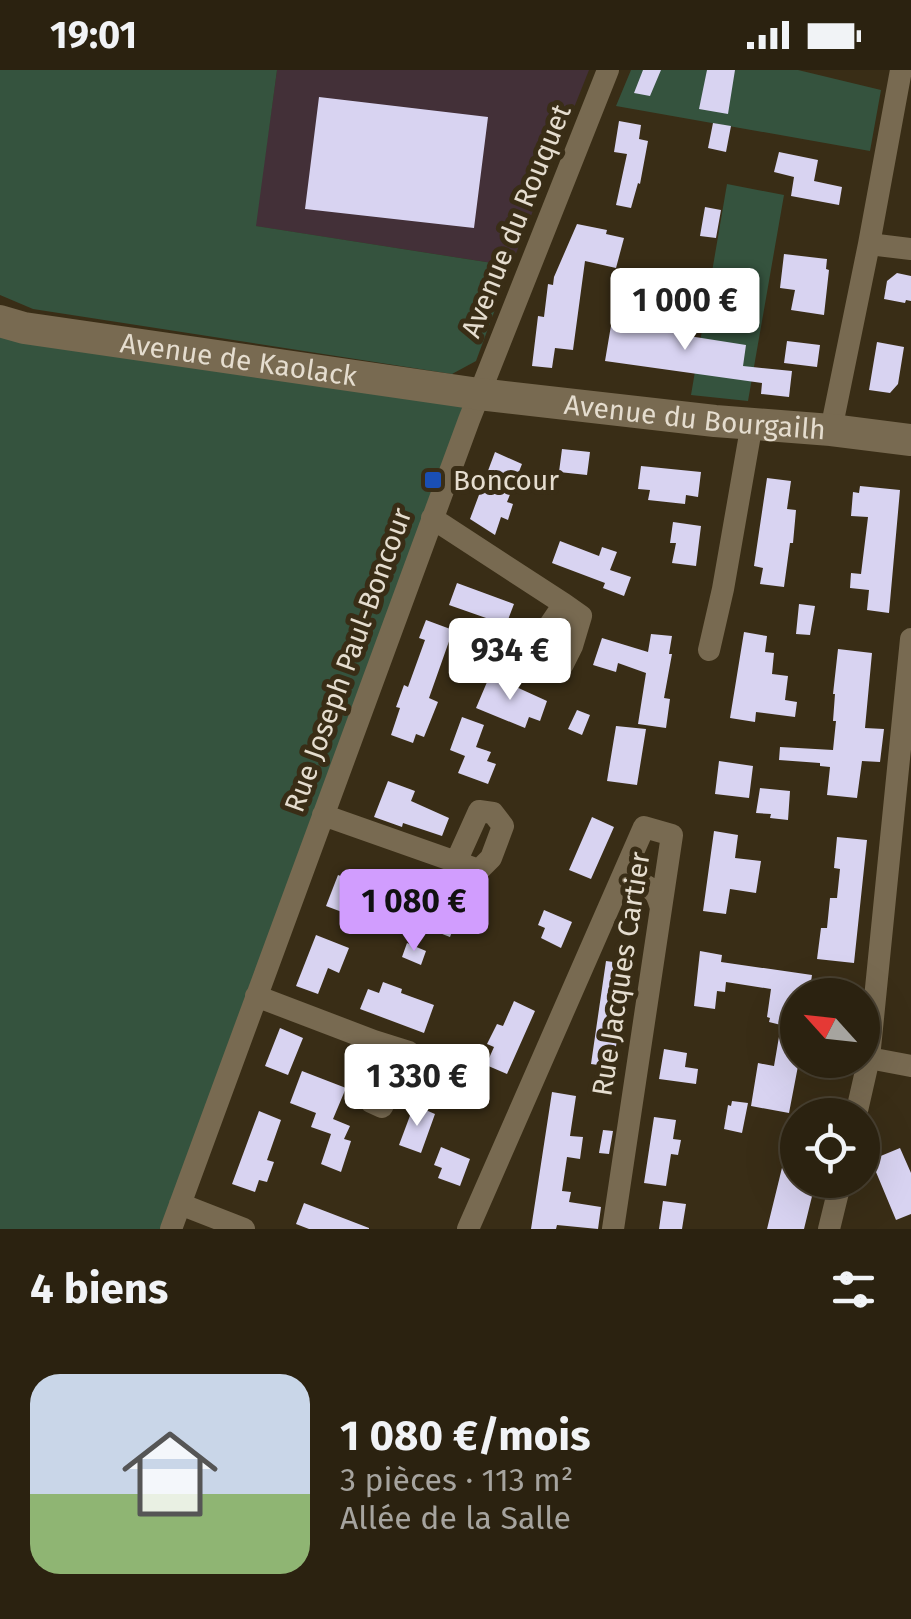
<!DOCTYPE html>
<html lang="fr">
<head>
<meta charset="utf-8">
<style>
  body { margin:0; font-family:"Fira Sans",sans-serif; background:#372f1e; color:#f1f3f6; height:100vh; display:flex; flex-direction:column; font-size:38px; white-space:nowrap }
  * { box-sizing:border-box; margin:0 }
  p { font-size:32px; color:#a6a49f }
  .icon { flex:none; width:55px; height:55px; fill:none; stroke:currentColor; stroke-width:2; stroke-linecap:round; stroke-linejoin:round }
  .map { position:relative; height:1159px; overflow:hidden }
  .details { display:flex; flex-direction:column; background:#2b2210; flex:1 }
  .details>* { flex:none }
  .needle { width:65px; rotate:297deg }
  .tools { position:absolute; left:780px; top:908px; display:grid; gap:20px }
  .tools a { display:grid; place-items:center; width:100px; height:100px; border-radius:50%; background:#2b2210; box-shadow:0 10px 40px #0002,0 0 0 2px #473f30; font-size:50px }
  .price { position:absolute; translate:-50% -85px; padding:0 22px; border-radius:10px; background:#fff; color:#222; font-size:32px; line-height:65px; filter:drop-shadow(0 2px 5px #0008) }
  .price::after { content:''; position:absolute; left:50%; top:60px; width:30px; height:22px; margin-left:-15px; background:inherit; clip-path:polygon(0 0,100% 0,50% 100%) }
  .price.active { background:#d19dfe; color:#111 }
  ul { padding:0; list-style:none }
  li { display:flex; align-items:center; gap:30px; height:250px; padding:0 30px }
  li span { display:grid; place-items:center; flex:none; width:280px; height:200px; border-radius:30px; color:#555 }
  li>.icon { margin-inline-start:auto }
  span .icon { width:120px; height:120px; fill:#fffc; stroke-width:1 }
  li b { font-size:42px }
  h2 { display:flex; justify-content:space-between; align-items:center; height:120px; padding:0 30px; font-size:42px }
  .status { display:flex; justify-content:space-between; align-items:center; height:70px; padding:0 50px; background:#2b2210; direction:ltr }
  .status svg { height:28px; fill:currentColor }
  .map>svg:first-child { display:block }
  .industrial { fill:#433038 }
  .green { fill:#35533e }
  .building { fill:#d8d3f1 }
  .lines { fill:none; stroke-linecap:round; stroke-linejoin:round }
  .minor { stroke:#786a51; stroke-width:22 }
  .secondary { stroke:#786a51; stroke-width:32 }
  .transit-dot { fill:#1a4fb4; stroke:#392d16; stroke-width:4 }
  .labels { text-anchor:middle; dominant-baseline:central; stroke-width:10; stroke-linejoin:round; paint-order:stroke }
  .street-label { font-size:28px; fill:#e5ddcf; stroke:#392d16 }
  .poi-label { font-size:28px; fill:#e5ddcf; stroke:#392d16; text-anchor:start }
</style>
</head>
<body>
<div class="status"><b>19:01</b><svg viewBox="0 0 49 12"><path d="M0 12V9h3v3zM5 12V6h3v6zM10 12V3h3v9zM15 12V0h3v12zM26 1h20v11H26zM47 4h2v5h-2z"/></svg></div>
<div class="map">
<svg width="911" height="1159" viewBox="0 0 911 1159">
  <rect width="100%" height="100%" fill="#392d16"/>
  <path class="industrial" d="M277,0H589L511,196L255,156Z"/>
  <path class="green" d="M0,0H277L256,156L511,196L476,291L452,304L33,239L0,225Z
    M631,0H798L881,20L870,81L616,36Z
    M727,114L784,125L748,331L691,325Z
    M0,251L479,324L171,1159H0Z"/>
  <path class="building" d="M643,0H661L650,26L634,23Z
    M707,0H735L728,44L699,39Z
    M319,27L488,47L474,158L305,139Z
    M619,51L641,55L639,69L648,71L640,114L638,113L631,138L616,135L627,84L614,82Z
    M713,53L731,56L726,82L708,78Z
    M779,82L818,90L814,111L842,117L839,135L791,126L794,107L774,102Z
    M705,137L721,140L716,168L700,166Z
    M577,154L607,160L606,164L624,168L616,198L585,191L573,280L555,278L552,298L532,296L538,246L544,247L548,214L553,215L554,207Z
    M784,184L827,189L826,199L829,200L824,245L791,240L795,220L780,218Z
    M897,203L911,206V231L906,230L905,233L884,229L887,211Z
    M615,232L641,236L638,253L690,262L689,266L746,275L743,296L792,301L789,327L761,324L762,313L605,291Z
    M787,271L820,275L817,297L784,293Z
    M877,272L904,277L898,314L890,323L869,320Z
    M562,379L590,382L587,405L559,402Z
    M495,382L522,394L507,432L513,434L508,450L501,447L495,465L470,449Z
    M641,396L701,402L698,427L686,425L685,434L648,430L650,420L638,419Z
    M767,408L791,411L787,439L796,440L793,473H790L784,517L760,514L763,498L754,496Z
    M860,416L900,420L889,543L867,540L869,520L850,518L851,503L861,504L868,447L851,446L853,422L859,423Z
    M673,452L701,456L696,496L672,493L676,473H670Z
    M560,471L599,486L602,477L617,482L610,500L631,507L624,526L603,518L605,513L552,493Z
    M457,513L514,534L506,555L449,535Z
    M799,534L815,536L810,565L796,564Z
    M426,550L453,560L429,628L438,632L424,667L416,664L413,673L391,665L400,638L396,637L404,615L408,617L425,570L419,568Z
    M744,562L767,566L765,582L774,583L772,604L788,606L785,630L797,632L795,647L756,642L755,652L730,648Z
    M651,564L672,566L669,584H672L664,628L670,629L666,658L638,654L646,603L618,593L616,602L593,595L602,568L648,582Z
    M838,579L872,583L865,658L884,659L880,692L862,691L857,728L827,725L830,697L820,696V693L779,690L780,677L833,680L836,651H833L835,624H833Z
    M490,605L547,631L540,651L529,647L525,658L476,638Z
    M577,640L590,645L582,665L568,659Z
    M462,647L484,655L476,677L491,682L487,691L496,694L488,714L458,703L465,686L450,680Z
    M616,656L646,659L637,715L607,711Z
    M719,691L753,696L749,728L715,724Z
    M388,711L415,721L411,731L449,748L442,766L403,753L402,757L374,747Z
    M760,718L790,721L788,750L770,748L771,744L756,743Z
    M592,747L614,757L591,809L569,800Z
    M714,761L738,765L735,788L761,791L756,823L730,819L726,844L703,841Z
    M837,767L867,770L854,893L817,889L821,858H827L830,828H837L840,799L834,798Z
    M338,805L359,813L355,824L365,828L358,848L326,836Z
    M411,819L461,837L450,867L432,860L434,853L403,841Z
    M544,840L572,852L561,878L541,868L545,858L538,855Z
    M316,865L349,878L339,903L328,898L318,924L296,916Z
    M407,873L426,881L421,895L402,887Z
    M700,881L722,885L721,892L812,905L809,925H798V996L789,1043L751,1036L758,993L774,996L781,955L769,952L770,948L767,947L771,919L726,912L725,922L717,921L715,939L694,936Z
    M606,891L628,894L613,997L591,994Z
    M383,912L402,919L401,923L434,935L424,963L360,939L368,919L379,923Z
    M514,931L535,941L507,1004L486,995L494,977L487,974L497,954L503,956Z
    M280,958L303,968L288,1005L265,996Z
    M664,979L687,983L685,997L698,999L696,1014L659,1009Z
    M302,1001L346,1018L333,1049L350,1056L344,1069L351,1071L341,1102L321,1094L331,1064L311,1057L316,1043L290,1033Z
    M552,1022L576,1026L570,1066L583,1067L580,1089L567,1087L562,1121L571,1122L569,1132L601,1137L598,1159L557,1155L556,1159H531Z
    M732,1031L748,1033L742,1063L724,1059L728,1035L731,1036Z
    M414,1035L435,1044L421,1083L399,1075Z
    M259,1041L281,1050L267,1090L274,1092L267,1112L259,1110L255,1122L232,1114Z
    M654,1047L676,1050L673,1069L681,1070L678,1085L671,1084L666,1116L644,1113Z
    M792,1057L798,1058V1110H816L804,1159H767Z
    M603,1060L613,1061L609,1084L599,1083Z
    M441,1077L470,1089L460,1116L438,1108L442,1098L434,1095Z
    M900,1078L911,1103V1144L896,1150L871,1090Z
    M663,1131L686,1134L682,1159H659Z
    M304,1133L369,1158V1159H309L296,1154Z"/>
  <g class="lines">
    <path class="minor" d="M869,174L911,179
      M831,360L869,174L901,0
      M432,448L564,534L581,546L572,576L563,594L549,592L536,583L545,562L564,534
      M709,580L723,519L752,353
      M323,745L479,800L491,788L503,756L493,743L479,741L456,792
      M616,821C627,812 643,809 654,822C658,826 659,832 661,838
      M256,926L374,971L368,1007L371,1032L382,1037L409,982L374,971
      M869,988L911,996
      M856,1045L869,988L911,569
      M180,1134L244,1159
      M171,1159L469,350L608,0
      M468,1159L644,757L672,765L613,1159
      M829,1159L841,1110"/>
    <path class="secondary" id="s1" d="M0,251L24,258L479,324L715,351L831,360L911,370"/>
  </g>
  <rect class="transit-dot" x="423" y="400" width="20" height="20" rx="5"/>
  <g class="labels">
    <g class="street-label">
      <text transform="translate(516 151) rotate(-68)">Avenue du Rouquet</text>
      <text stroke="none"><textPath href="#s1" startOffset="242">Avenue de Kaolack</textPath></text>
      <text stroke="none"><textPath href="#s1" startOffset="702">Avenue du Bourgailh</textPath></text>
      <text transform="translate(348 590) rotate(-70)">Rue Joseph Paul-Boncour</text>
      <text transform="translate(621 904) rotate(-81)">Rue Jacques Cartier</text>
    </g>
    <g class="poi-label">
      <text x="453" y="410">Boncour</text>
    </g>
  </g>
</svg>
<div class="tools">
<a><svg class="needle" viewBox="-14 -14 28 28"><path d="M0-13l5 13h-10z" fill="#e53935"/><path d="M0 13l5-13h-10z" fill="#a6a49f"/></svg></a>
<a><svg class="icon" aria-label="locate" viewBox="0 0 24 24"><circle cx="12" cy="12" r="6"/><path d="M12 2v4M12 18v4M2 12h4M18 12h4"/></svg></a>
</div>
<b class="price" style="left:685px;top:283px">1 000 €</b>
<b class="price" style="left:510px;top:633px">934 €</b>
<b class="price active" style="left:414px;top:884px">1 080 €</b>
<b class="price" style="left:417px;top:1059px">1 330 €</b>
</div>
<section class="details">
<h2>4 biens<svg class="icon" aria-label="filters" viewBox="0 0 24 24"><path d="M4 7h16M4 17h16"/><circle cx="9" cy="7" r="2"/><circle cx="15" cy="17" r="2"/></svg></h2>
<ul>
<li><span style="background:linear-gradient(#c9d6e8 60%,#8fb573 0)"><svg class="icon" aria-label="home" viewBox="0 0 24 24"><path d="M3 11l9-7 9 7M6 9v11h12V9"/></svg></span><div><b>1 080 €/mois</b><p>3 pièces · 113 m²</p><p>Allée de la Salle</p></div></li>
</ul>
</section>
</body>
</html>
